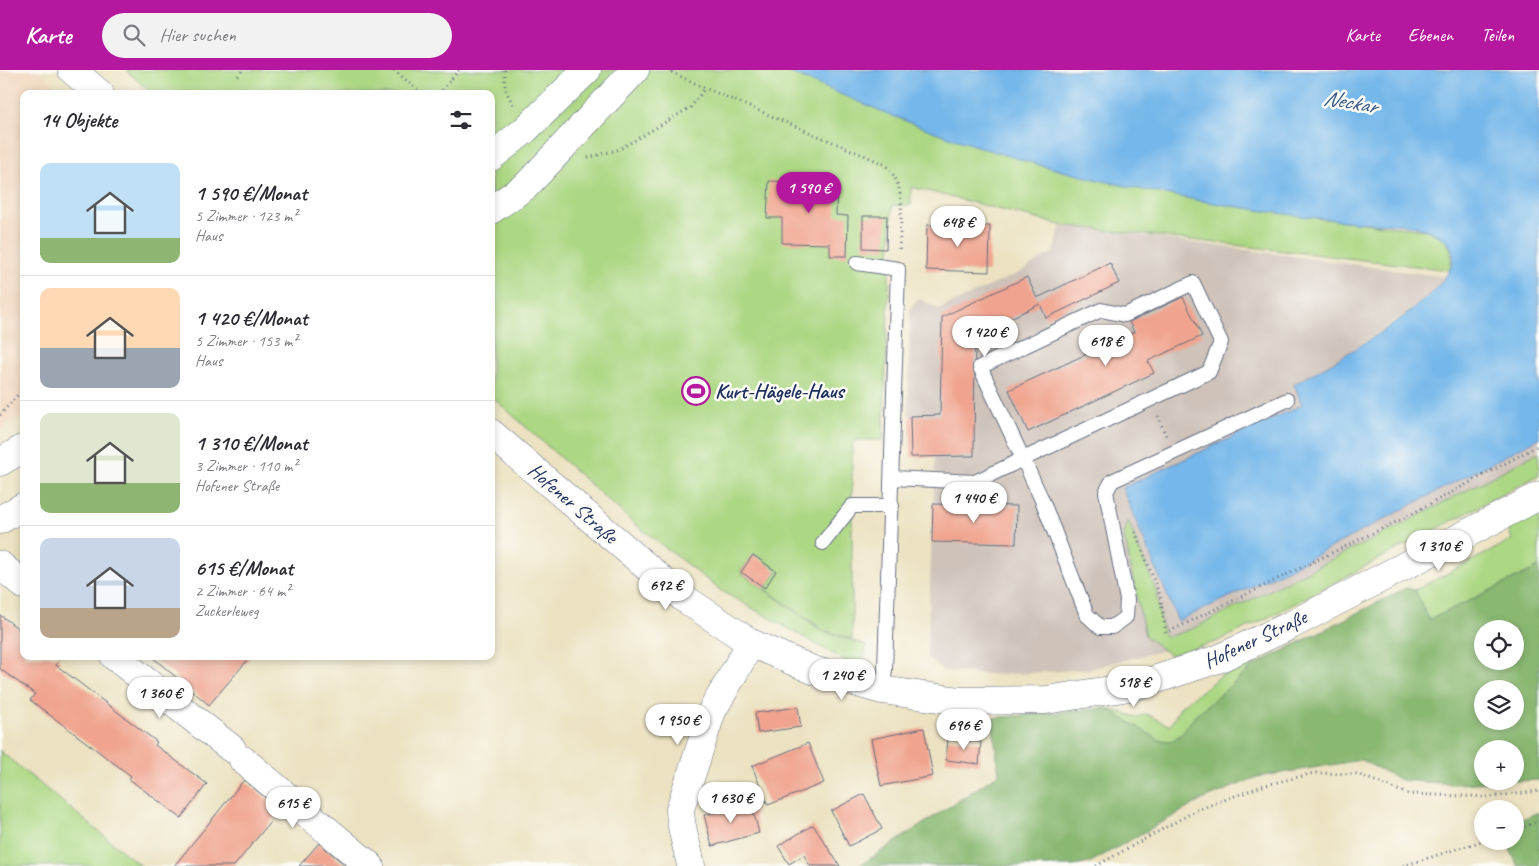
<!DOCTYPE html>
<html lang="de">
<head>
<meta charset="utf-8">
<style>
  body { margin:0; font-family:Caveat,sans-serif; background:#f2f2f3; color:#2b2b33; height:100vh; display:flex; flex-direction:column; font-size:19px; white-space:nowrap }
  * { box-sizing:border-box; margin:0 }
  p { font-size:16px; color:#7c7c81 }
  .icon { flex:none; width:28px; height:28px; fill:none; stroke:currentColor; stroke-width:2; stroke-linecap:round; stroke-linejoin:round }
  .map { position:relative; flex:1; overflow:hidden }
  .details { position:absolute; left:20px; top:20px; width:475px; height:570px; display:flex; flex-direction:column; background:#fff; border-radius:10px; box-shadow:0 2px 8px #0003 }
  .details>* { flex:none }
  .buttons { position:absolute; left:1474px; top:550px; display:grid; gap:10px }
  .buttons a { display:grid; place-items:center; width:50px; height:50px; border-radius:50%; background:#fff; box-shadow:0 2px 8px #0003; font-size:25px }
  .price { position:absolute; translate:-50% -42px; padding:0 11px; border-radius:18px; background:#fff; color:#222; font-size:16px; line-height:32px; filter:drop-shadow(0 1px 2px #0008) }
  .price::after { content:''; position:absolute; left:50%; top:30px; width:15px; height:11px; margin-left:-8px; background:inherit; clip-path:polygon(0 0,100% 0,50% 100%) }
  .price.current { background:#b5179e; color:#fff }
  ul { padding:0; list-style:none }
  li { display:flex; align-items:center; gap:15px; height:125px; padding:0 20px }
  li+li { border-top:1px solid #e1e1e2 }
  li span { display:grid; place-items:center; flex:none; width:140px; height:100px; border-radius:10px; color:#555 }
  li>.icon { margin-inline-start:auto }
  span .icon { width:60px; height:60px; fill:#fffc; stroke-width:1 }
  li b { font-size:21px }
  h2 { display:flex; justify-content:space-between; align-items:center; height:60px; padding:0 20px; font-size:21px }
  header { display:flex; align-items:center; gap:30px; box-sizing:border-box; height:70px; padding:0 25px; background:#b5179e; color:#fff }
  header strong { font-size:24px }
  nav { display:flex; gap:28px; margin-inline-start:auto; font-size:18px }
  .search { width:350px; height:45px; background:#f2f2f3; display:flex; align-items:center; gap:12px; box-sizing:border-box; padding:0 18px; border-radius:28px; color:#7c7c81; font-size:19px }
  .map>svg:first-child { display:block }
  .built { fill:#f0d6bc }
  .industrial { fill:#cec2b9 }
  .green { fill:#acd783; stroke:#648370 }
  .forest { fill:#89b871; stroke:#527468; fill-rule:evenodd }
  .water { fill:#75b7ea; stroke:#4873a4 }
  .building { fill:#f0a48f }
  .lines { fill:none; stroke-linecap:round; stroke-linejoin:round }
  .service-casing { stroke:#646e81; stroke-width:16 }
  .minor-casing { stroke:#646e81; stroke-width:29 }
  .secondary-casing { stroke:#646e81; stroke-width:29 }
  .path { stroke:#646e81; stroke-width:3; stroke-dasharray:1 4; stroke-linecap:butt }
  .service { stroke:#fff; stroke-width:14 }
  .minor { stroke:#fff; stroke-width:28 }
  .secondary { stroke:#fff; stroke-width:28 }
  .labels { text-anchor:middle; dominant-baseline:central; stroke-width:5; stroke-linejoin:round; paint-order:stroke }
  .poi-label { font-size:21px; font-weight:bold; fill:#1b2f5e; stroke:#fdfcf7; text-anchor:start }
  .street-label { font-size:21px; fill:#1b2f5e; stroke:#fdfcf7 }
  .water-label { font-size:22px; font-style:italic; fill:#365888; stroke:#fdfcf7 }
</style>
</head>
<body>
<header>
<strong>Karte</strong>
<div class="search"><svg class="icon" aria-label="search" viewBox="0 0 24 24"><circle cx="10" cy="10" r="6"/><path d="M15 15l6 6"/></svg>Hier suchen</div>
<nav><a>Karte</a><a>Ebenen</a><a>Teilen</a></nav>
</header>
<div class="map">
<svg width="1539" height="796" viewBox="0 0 1539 796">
  <rect width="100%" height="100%" fill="#fdfcf7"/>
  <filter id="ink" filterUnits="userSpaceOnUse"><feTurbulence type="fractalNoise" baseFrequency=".02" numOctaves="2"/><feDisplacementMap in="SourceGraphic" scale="10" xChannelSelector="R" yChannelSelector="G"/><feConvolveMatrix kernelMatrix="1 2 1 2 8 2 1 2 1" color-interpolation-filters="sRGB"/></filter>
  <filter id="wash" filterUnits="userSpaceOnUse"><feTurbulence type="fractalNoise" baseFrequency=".0096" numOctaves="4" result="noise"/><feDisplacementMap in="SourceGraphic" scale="20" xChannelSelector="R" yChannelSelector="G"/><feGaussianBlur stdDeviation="1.12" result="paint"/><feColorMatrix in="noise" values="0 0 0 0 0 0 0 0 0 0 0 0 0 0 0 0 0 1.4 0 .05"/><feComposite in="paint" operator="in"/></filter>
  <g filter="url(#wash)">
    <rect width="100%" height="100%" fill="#ece2c1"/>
    <path class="built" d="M0,0H38L65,24H24V345L0,359Z"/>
    <path class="industrial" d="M1061,155L1447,207L1426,228L1341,288L1302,335L1122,418L1289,499L1539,368V391L1173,578L1089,599L1001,605L943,601L927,587L935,387H911L910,346L908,343L910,241L914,232L920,229L939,239L1019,203L1053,182Z"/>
    <path class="green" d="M126,0H783L1292,145L1426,160C1449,170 1454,175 1450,200L1061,155L911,117V135H892L883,370H856L852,374V569L823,560L765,519L778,501L754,484L740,502L823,561L866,575L862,600L720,520L635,454L491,326V24H152Z
      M1539,382V405L1265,549L1216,572L1170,585L1145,566L1124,465L1128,451L1156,521L1163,564L1167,567L1192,559L1407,452Z
      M1539,441V497L1429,550L1415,520L1512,470L1508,458Z
      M1255,595L1197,644L1180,665L1172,671L1159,670L1106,638L1137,647L1147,644L1170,656L1181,636L1222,605Z
      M0,680V681L141,796H0Z"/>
    <path class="forest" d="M1539,497V710L1515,711V679H1482V711H1508L1454,714L1401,710L1361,690L1257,707L1202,730L1089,793L1073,796H859L999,704L992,648L1106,638L1159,670L1172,671L1180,665L1197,644L1255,595L1406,518L1415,520L1429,550ZM1482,559H1515V591H1482ZM1482,619H1515V651H1482Z
      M1539,742V796H1518L1506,771H1515V752Z"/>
    <path class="water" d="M783,0H1539V368L1289,499L1178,551L1122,418L1302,335L1294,314C1327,296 1459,224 1453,184C1451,171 1438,164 1427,160C1405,152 1377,154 1354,152C1322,149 1290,145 1258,140C1143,123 1028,97 919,56C873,39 828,18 783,0Z"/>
    <g id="blocks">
      <path class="building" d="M769,111L837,113L836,145L848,146L847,186H830V174L782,173V148H767Z
        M863,146H887L886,179L863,178Z
        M927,155L990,156L989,202L926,200Z
        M1110,193L1119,213L1046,248L1040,234L975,265L974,386L911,387L910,346L940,345L942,247L1027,207L1037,228Z
        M1183,227L1202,266L1148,291L1154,303L1028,362L1009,320L1134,262L1129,252Z
        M933,434L1017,436L1016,474L932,472Z
        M753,485L776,501L765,518L741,502Z
        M0,545L24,563V586H55L60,590L56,595L157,672L155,675L207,714L181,748L129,709L131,706L30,630L35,624L0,599Z
        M151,586H251L209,635Z
        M798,637L801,657L758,663L755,643Z
        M924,658L933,706L881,716L871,669Z
        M948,669L981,672L979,694L946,690Z
        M808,673L824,713L768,735L752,696Z
        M244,710L280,740L244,784L234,796H174Z
        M864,724L882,759L849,776L831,741Z
        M751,733L759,763L712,776L704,745Z
        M813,755L825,773L840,796H810L804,785L789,794L778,776Z
        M319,773L346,796H299Z"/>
    </g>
  </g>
  <g filter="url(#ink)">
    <use href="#blocks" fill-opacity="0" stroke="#646e81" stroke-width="1"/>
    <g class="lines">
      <defs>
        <path id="service" d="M857,193L898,199L885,600L882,620
          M893,408L975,412L1023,389L980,297L1101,240L1125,245L1193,213L1221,272L1209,302L1023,389L1042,430L1087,545L1100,557H1112L1126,547L1127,530L1106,422L1112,411L1287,330
          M823,473L852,436H892"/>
        <path id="minor" d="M72,0L100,24
          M491,363L682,527L751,573L813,600L882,620L960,631L1046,630L1136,616L1218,589L1291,555L1539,426
          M0,495L24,515
          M114,586L232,679
          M243,690L370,796
          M691,796C688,777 680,759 680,739L712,641L751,573"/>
        <path id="secondary" d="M491,87L525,60L587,0
          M491,140L526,116L635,0
          M0,392L24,378
          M0,450L24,436"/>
      </defs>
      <use href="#service" class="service-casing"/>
      <use href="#minor" class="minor-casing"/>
      <use href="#secondary" class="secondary-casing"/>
      <path class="path" d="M394,0L422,24
        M505,0V18L513,35
        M667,0L705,18L882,93C909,112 900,152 899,181
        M238,6L243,0
        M439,24L459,0
        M588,88L620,79L691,37L705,18
        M0,345L24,318
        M1158,346L1166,366
        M1135,462L1160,525L1166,563L1404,448L1539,375
        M1515,760L1539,751
        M1096,796L1197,740L1262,716L1314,703L1357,704L1408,724L1490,727L1539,721
        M1403,796L1482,771"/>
      <use href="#service" class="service"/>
      <use href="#minor" class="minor"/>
      <use href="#secondary" class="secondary"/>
    </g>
  </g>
  <defs>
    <symbol id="stadium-ring" viewBox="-11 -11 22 22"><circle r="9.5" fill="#fdfcf7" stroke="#b5179e" stroke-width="1.5"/><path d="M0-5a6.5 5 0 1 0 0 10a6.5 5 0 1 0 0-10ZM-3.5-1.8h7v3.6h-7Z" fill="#b5179e"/></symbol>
  </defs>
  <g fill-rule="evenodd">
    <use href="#stadium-ring" x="680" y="305" width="32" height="32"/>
  </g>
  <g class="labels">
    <g class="poi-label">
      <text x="715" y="321">Kurt-Hägele-Haus</text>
    </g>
    <g class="street-label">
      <text transform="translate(573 433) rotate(41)">Hofener Straße</text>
      <text transform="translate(1255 569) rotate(-25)">Hofener Straße</text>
    </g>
    <g class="water-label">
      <text transform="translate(1350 32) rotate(10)">Neckar</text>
    </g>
  </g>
</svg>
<div class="buttons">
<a><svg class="icon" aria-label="locate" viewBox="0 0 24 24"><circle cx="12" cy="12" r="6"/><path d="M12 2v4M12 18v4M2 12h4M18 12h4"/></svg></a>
<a><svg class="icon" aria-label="layers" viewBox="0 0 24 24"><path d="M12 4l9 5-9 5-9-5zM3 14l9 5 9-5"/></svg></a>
<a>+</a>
<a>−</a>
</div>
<b class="price current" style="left:809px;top:144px">1 590 €</b>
<b class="price" style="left:958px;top:178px">648 €</b>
<b class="price" style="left:985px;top:288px">1 420 €</b>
<b class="price" style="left:1106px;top:297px">618 €</b>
<b class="price" style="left:974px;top:454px">1 440 €</b>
<b class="price" style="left:1439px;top:502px">1 310 €</b>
<b class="price" style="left:666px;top:541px">692 €</b>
<b class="price" style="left:842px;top:631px">1 240 €</b>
<b class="price" style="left:1134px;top:638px">518 €</b>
<b class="price" style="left:160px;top:649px">1 360 €</b>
<b class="price" style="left:678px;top:676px">1 950 €</b>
<b class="price" style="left:964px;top:681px">696 €</b>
<b class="price" style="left:731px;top:754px">1 630 €</b>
<b class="price" style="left:293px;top:759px">615 €</b>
<section class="details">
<h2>14 Objekte<svg class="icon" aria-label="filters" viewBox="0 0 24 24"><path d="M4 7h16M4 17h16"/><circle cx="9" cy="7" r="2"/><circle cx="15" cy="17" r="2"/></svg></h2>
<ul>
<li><span style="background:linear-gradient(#bfe0f5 75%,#8fb573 0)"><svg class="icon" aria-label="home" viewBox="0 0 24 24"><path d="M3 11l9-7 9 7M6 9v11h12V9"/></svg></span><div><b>1 590 €/Monat</b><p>5 Zimmer · 123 m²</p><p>Haus</p></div></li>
<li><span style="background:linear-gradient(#ffd9b3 60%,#9aa5b1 0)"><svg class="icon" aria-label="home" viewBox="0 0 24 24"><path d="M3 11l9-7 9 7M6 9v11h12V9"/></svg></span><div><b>1 420 €/Monat</b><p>5 Zimmer · 153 m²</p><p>Haus</p></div></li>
<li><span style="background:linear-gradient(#dfe7d0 70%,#8fb573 0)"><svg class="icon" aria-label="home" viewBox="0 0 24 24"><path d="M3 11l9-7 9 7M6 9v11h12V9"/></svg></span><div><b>1 310 €/Monat</b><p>3 Zimmer · 110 m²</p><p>Hofener Straße</p></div></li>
<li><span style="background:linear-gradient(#c9d6e8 70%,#b9a48a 0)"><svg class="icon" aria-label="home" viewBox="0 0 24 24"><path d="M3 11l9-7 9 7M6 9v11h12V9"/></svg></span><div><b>615 €/Monat</b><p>2 Zimmer · 64 m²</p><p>Zuckerleweg</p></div></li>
</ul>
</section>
</div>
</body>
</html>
